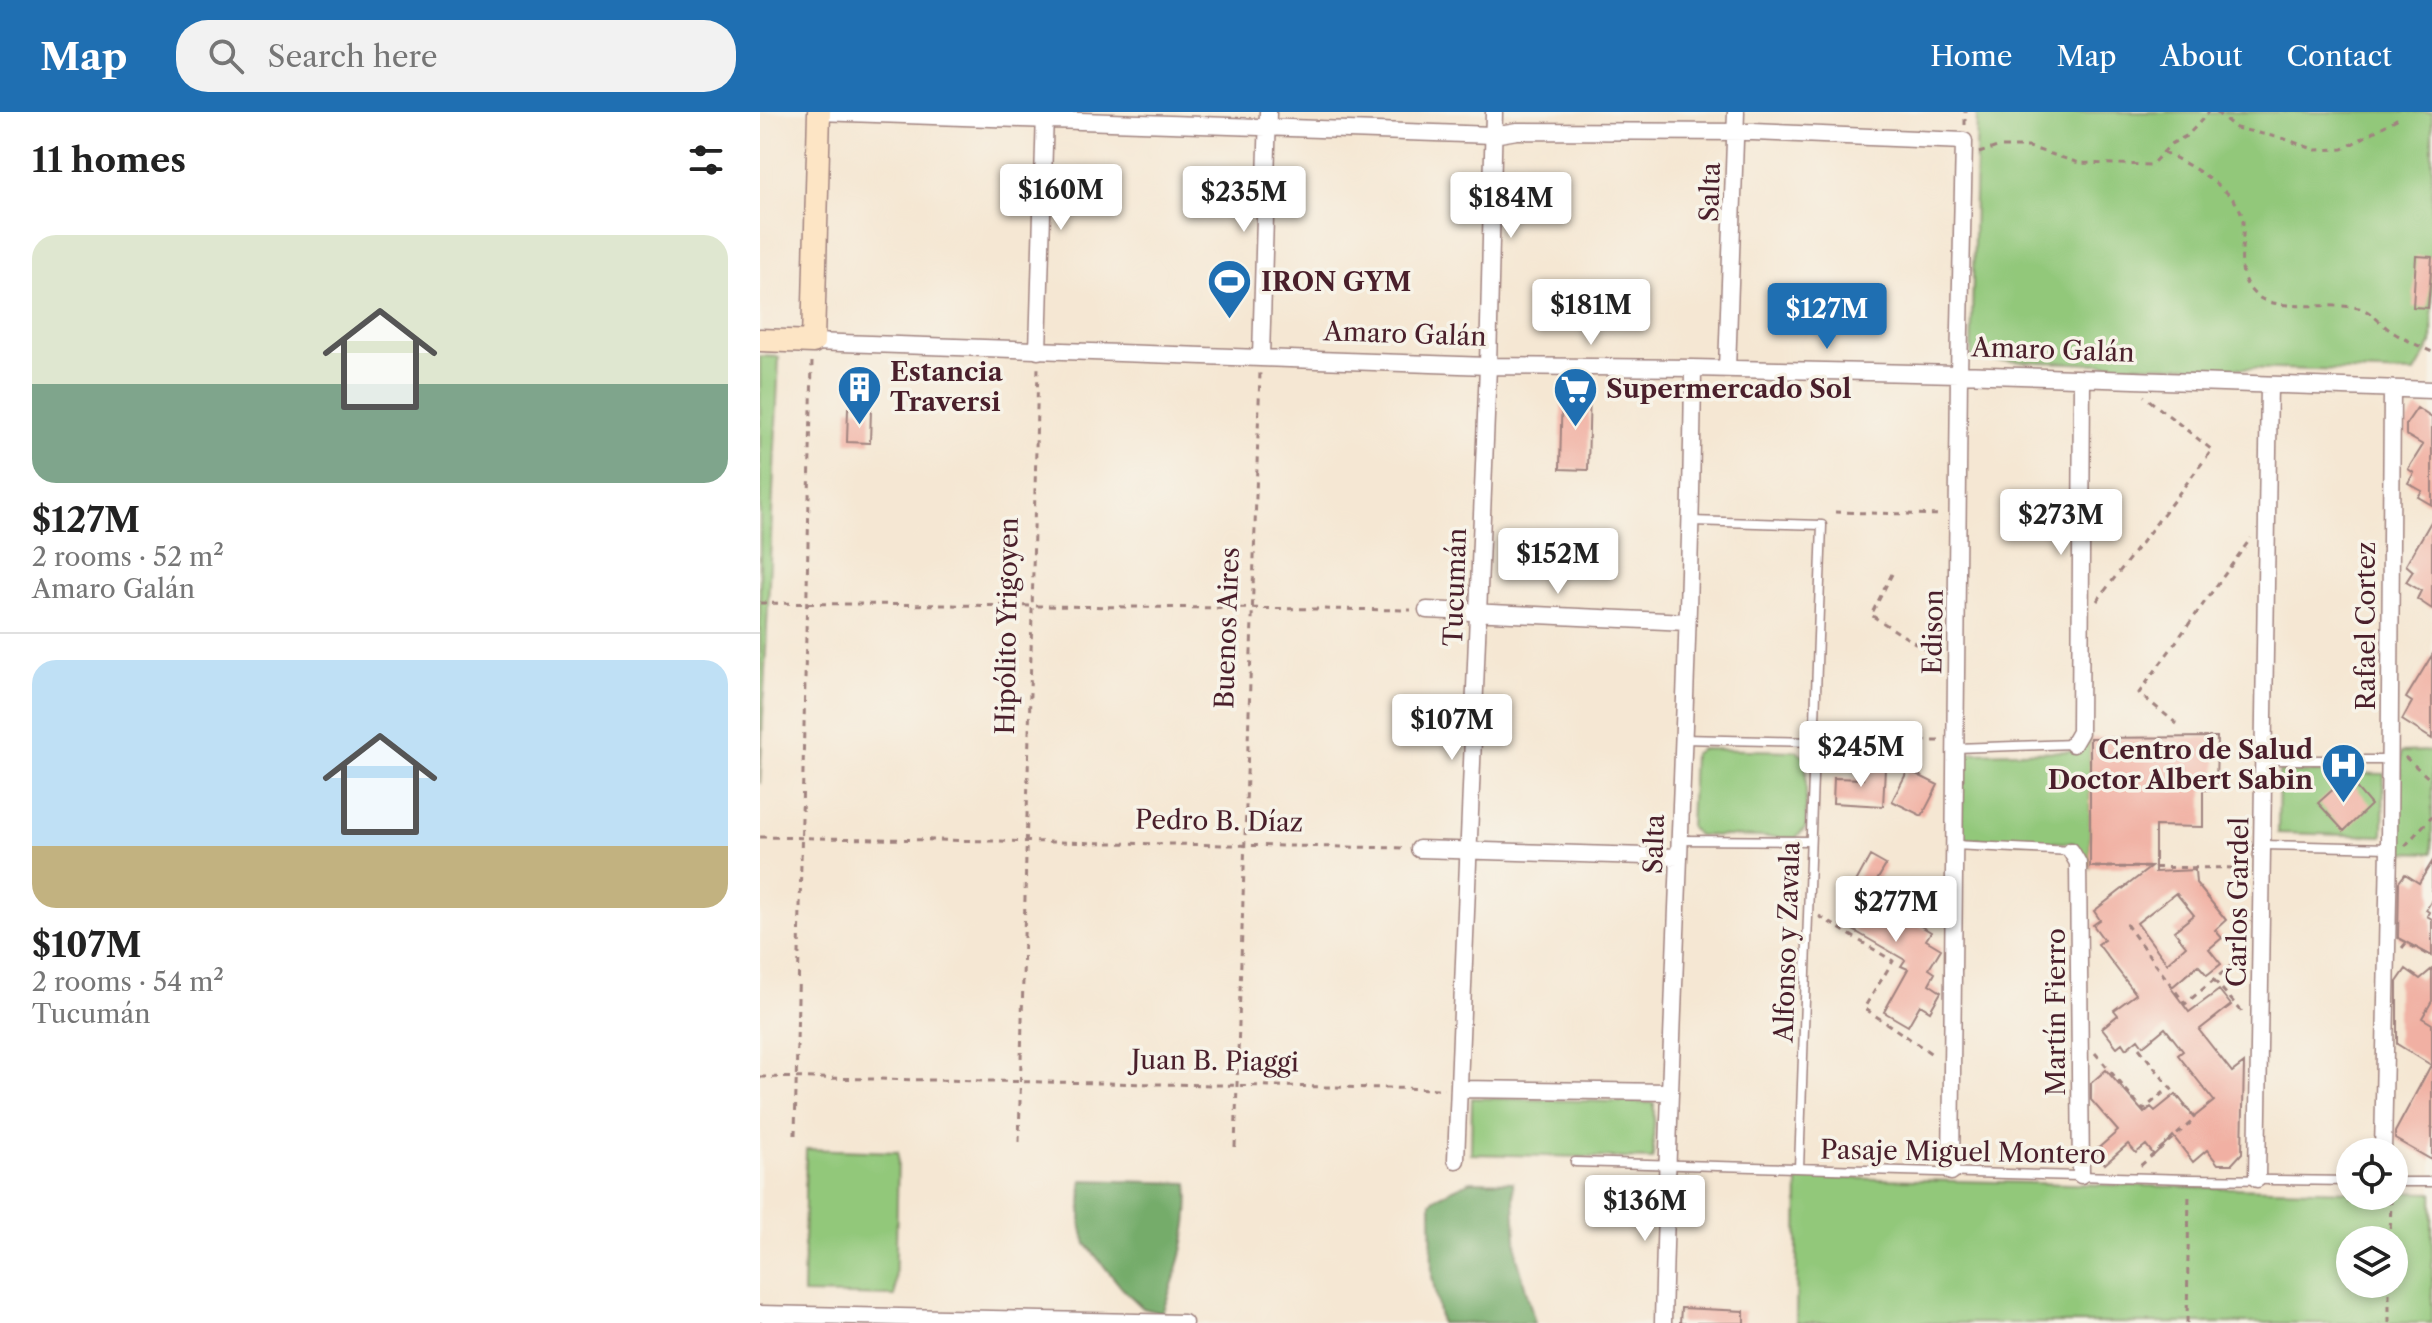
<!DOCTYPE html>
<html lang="en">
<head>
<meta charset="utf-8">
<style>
  body { margin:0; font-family:"Libre Caslon Text",serif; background:#f2f2f2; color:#222; height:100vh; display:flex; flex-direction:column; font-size:30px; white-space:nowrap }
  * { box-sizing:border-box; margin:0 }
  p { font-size:26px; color:#767676 }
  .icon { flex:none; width:44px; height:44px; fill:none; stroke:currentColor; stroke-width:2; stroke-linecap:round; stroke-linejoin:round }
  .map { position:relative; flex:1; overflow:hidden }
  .panel { display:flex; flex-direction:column; background:#fff; width:760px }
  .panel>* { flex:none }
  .tools { position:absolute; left:1576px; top:1026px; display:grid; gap:16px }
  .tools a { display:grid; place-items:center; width:72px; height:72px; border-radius:50%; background:#fff; box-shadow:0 4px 12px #0003; font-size:40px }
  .price { position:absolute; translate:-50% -68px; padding:0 18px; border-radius:8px; background:#fff; color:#222; font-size:26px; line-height:52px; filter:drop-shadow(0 2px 4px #0008) }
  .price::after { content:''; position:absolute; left:50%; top:48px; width:24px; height:18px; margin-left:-12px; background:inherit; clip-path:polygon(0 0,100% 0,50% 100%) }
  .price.on { background:#1f6fb2; color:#fff }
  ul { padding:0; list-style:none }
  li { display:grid; align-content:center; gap:16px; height:424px; padding:0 32px }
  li+li { border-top:2px solid #e0e0e0 }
  li span { display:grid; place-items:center; height:248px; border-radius:24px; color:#555 }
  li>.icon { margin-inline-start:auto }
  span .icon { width:144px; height:144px; fill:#fffc; stroke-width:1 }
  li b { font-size:34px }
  h2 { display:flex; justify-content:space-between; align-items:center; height:96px; padding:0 32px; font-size:34px }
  header { display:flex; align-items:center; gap:48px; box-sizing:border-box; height:112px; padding:0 40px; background:#1f6fb2; color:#fff }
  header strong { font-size:38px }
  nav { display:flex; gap:44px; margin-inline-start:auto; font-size:28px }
  .search { width:560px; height:72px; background:#f2f2f2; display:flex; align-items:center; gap:20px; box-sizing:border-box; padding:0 28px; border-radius:32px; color:#767676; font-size:30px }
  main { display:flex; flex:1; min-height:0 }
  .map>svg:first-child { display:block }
  .green { fill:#92c87a; stroke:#6e7452; stroke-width:2; fill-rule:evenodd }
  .forest { fill:#75ac6a; stroke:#60664a; stroke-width:2 }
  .building { fill:#f1b0a3; fill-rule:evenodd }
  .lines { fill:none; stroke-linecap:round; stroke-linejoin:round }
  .lane-casing { stroke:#a0837f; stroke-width:11 }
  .street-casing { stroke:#a0837f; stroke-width:19 }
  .secondary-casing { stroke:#a0837f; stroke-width:25 }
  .path { stroke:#a0837f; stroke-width:3; stroke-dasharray:6 6; stroke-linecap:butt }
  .lane { stroke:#fff; stroke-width:8 }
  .street { stroke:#fff; stroke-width:16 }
  .secondary { stroke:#fde5c5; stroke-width:22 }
  .labels { text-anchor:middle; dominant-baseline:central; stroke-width:7; stroke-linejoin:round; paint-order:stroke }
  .street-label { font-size:26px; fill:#4a1f2b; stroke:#f7f3e8 }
  .poi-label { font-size:26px; font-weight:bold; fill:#4a1f2b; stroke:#f7f3e8; text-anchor:start }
</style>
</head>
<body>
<header>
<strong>Map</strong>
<div class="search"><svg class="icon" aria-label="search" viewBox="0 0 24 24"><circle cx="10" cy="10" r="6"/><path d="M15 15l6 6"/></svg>Search here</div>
<nav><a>Home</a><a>Map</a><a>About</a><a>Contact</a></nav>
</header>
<main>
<section class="panel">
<h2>11 homes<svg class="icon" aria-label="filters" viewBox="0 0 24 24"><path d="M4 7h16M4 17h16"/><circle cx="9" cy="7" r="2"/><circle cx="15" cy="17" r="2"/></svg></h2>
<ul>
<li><span style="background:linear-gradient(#dfe7d0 60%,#7fa58c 0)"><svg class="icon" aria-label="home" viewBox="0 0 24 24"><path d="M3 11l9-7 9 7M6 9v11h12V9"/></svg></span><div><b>$127M</b><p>2 rooms · 52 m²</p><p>Amaro Galán</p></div></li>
<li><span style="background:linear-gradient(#bfe0f5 75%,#c2b280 0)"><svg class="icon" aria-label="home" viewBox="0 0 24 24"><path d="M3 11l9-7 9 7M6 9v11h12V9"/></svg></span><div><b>$107M</b><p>2 rooms · 54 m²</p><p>Tucumán</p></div></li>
</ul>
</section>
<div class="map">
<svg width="1672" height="1211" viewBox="0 0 1672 1211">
  <rect width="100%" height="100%" fill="#f7f3e8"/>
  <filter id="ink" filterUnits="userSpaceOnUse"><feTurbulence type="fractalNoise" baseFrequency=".0125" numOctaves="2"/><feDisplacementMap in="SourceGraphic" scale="16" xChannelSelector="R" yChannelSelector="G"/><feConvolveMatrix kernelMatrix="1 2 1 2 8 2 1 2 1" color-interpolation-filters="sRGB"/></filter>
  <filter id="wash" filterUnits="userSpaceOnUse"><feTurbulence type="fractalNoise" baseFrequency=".006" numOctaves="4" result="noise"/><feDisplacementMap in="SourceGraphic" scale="32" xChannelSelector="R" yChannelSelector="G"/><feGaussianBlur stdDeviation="1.8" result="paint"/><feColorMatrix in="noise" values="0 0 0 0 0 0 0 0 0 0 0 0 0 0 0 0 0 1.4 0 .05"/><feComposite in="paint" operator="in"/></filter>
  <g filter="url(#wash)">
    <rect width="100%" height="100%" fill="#f5e7d3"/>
    <path class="green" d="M1217,0H1672V231L1655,261L1211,248Z
      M0,244L19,245L0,672Z
      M1330,626V755L1314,731L1207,727L1201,721L1203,650L1209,641L1316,639Z
      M941,637L1037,639L1046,645V715L1036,726L937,723L930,715L933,642Z
      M1672,639V741L1639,740L1641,640Z
      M1519,660L1624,662L1623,724L1518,721Z
      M712,986L894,991L893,1047L711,1042Z
      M46,1037L138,1040L135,1184L43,1182Z
      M1038,1065L1590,1079V1084H1634V1080L1672,1081V1211H1036ZM1590,1128H1634V1172H1590Z"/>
    <path class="forest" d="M322,1068L428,1071C432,1116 418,1159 402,1201L383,1196L362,1176L326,1132L321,1112Z
      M711,1069L753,1070L757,1145L775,1211H681L672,1164L671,1090L680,1083Z"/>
    <g id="blocks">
      <path class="building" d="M1656,144L1672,145L1668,196L1653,195Z
        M802,274L830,275L828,358L800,357Z
        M88,296L111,297L110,331L87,330Z
        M1657,296L1672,306V393L1658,385L1662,379L1648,371L1654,361L1648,357L1663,333L1646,323V312Z
        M1672,408V497L1657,487L1661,479L1646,470L1653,459L1646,453Z
        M1672,543V627L1642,608L1652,590L1646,586Z
        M1457,625L1456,678H1443V715L1395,714V760L1435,758L1436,771L1466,808L1455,818L1462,826L1449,837L1461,852L1447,863L1438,853L1411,876L1429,900L1459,878L1471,893L1439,918L1472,960L1484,951L1482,1041L1472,1052H1458L1447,1038L1433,1050L1413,1024L1394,1043L1386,1033L1376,1041L1368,1032L1345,1052L1335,1039L1358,1019L1331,988V971L1346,958L1384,1001L1391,995L1395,999L1416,982L1434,1005L1454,989L1418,943L1423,939L1405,916L1383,934L1378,927L1366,937L1362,931L1357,935L1342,916L1358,903L1354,898L1376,882L1338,832L1344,828L1333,813L1340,808L1334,799L1391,755H1330V626ZM1416,781L1434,803L1414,819L1426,834L1407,851L1377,811Z
        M1103,655L1125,656L1123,694L1073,691L1074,666L1103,667Z
        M1148,658L1178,673L1162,704L1132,689Z
        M1587,665L1611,693L1584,719L1558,691Z
        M1110,744L1126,753L1108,784L1171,820L1166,828L1181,837L1169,857L1175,861L1169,872L1181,880L1170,899L1160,893L1148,914L1124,900L1148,857L1141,854L1145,848L1093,818L1098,810L1083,801L1090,790L1086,788Z
        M1672,750V788L1666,798L1669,800L1667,804L1672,807V844L1638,826L1639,770L1645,762L1659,771Z
        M1646,857L1660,867L1672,857V889L1662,906L1672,912V1048L1635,1027V1020L1671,953L1637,932V870Z
        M921,1196L984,1199V1211H920Z"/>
    </g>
  </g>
  <g filter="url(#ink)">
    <use href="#blocks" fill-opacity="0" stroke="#a0837f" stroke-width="2"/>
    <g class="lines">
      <defs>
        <path id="lane" d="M931,409L1062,413L1039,1056
          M923,627L1054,630
          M1196,636L1313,632
          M1503,648H1629
          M919,728L1050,729
          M1194,733L1311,739
          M1503,733L1629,736
          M815,1050L1429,1067L1590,1069
          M1634,1070H1672"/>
        <path id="street" d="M58,0L733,23L757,19L993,20L1204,29L1199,262L1191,1060
          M53,230L728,254L933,256L1199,262L1672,278
          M278,239L285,0
          M501,245L508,0
          M967,257L976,0
          M667,498L927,510
          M1313,632L1320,620L1322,267
          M659,737L918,745
          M1311,739L1318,751L1321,1063
          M699,977L909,980
          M1623,1040L1629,736L1632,277
          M696,1048L728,254L734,0
          M1497,1067L1509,273
          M0,1202L424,1211
          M903,1211C910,892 930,574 933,256"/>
        <path id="secondary" d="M0,228L53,230L59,0"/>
      </defs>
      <use href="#lane" class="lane-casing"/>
      <use href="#street" class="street-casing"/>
      <use href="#secondary" class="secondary-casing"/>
      <path class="path" d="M1456,0L1476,16L1525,27L1556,38L1583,37L1642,4
        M1205,13V0
        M1403,40C1425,50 1470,75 1480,98C1491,121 1468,162 1497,184C1517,200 1572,190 1599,196C1612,199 1622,214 1634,221C1646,228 1659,234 1672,240
        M1219,41L1237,35H1269L1319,51L1391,53L1411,32L1428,23L1449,0
        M1075,400L1183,403
        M1132,462L1111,503L1180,547
        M1337,489L1452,338L1384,284
        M0,491L651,498
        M1417,612L1379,581L1491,426
        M1065,628L1182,629
        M1645,645L1672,669
        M0,725L644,736
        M1645,734L1672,704
        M1335,755L1487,756
        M1059,804L1133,849L1104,896L1175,944
        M1366,812L1425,892L1486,841
        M1642,836L1646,831L1672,845
        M1454,868L1483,901
        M1379,936L1435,1007L1380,1054
        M1335,941L1383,998L1409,976
        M0,965L684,977
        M1672,1015V1017
        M35,1023L52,250
        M259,1030L278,255
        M475,1035L500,260
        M1630,1128L1631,1084
        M1427,1211L1429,1079
        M1629,1211V1172"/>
      <use href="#lane" class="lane"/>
      <use href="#street" class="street"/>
      <use href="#secondary" class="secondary"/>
    </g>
  </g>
  <defs>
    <symbol id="stadium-pin" viewBox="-11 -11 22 30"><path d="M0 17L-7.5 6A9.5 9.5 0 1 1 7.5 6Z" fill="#1f6fb2" stroke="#f7f3e8"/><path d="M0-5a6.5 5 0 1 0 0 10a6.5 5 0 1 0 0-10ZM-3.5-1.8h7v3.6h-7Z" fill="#fff"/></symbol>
    <symbol id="building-pin" viewBox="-11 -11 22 30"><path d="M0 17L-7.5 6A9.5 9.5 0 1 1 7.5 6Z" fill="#1f6fb2" stroke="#f7f3e8"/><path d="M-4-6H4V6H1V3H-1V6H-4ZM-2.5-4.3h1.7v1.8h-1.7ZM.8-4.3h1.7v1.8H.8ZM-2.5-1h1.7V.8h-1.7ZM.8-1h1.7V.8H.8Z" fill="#fff"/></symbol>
    <symbol id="supermarket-pin" viewBox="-11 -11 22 30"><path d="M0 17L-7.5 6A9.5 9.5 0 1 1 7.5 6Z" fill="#1f6fb2" stroke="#f7f3e8"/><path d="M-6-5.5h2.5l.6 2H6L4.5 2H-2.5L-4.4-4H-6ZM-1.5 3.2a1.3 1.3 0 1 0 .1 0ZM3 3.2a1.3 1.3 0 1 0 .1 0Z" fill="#fff"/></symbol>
    <symbol id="hospital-pin" viewBox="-11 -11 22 30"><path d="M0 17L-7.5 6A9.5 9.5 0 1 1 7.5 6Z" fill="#1f6fb2" stroke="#f7f3e8"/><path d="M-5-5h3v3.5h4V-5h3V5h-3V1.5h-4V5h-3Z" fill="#fff"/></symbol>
  </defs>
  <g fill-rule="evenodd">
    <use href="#stadium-pin" x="444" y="144" width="51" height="69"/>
    <use href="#building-pin" x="74" y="250" width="51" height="69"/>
    <use href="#supermarket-pin" x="790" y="252" width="51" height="69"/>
    <use href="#hospital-pin" x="1558" y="628" width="51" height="69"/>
  </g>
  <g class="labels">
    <g class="street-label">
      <text transform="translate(950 80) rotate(-88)">Salta</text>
      <text transform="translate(645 222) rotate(2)">Amaro Galán</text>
      <text transform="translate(1293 238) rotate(2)">Amaro Galán</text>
      <text transform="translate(695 475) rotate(-88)">Tucumán</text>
      <text transform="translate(247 514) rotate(-89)">Hipólito Yrigoyen</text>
      <text transform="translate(1606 514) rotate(-90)">Rafael Cortez</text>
      <text transform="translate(467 516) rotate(-88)">Buenos Aires</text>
      <text transform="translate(1173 520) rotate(-89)">Edison</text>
      <text transform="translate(459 709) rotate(1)">Pedro B. Díaz</text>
      <text transform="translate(894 732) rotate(-88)">Salta</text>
      <text transform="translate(1478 790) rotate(-89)">Carlos Gardel</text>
      <text transform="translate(1027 830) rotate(-88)">Alfonso y Zavala</text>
      <text transform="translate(1296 900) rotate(-90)">Martín Fierro</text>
      <text transform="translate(455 949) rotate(1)">Juan B. Piaggi</text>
      <text transform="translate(1203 1040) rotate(1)">Pasaje Miguel Montero</text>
    </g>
    <g class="poi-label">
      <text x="501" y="170">IRON GYM</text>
      <text x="130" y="260">Estancia<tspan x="130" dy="30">Traversi</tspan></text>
      <text x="846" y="277">Supermercado Sol</text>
      <text x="1553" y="638" text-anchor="end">Centro de Salud<tspan x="1553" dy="30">Doctor Albert Sabin</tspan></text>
    </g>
  </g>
</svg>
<div class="tools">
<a><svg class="icon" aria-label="locate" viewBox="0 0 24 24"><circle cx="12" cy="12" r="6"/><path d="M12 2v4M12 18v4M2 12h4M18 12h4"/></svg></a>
<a><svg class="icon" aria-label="layers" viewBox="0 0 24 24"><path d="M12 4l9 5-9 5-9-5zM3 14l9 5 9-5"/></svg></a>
</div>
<b class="price" style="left:301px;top:120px">$160M</b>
<b class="price" style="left:484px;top:122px">$235M</b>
<b class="price" style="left:751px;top:128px">$184M</b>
<b class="price" style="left:831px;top:235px">$181M</b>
<b class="price on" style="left:1067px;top:239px">$127M</b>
<b class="price" style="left:1301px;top:445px">$273M</b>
<b class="price" style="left:798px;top:484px">$152M</b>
<b class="price" style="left:692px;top:650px">$107M</b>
<b class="price" style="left:1101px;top:677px">$245M</b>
<b class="price" style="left:1136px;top:832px">$277M</b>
<b class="price" style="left:885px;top:1131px">$136M</b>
</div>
</main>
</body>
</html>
